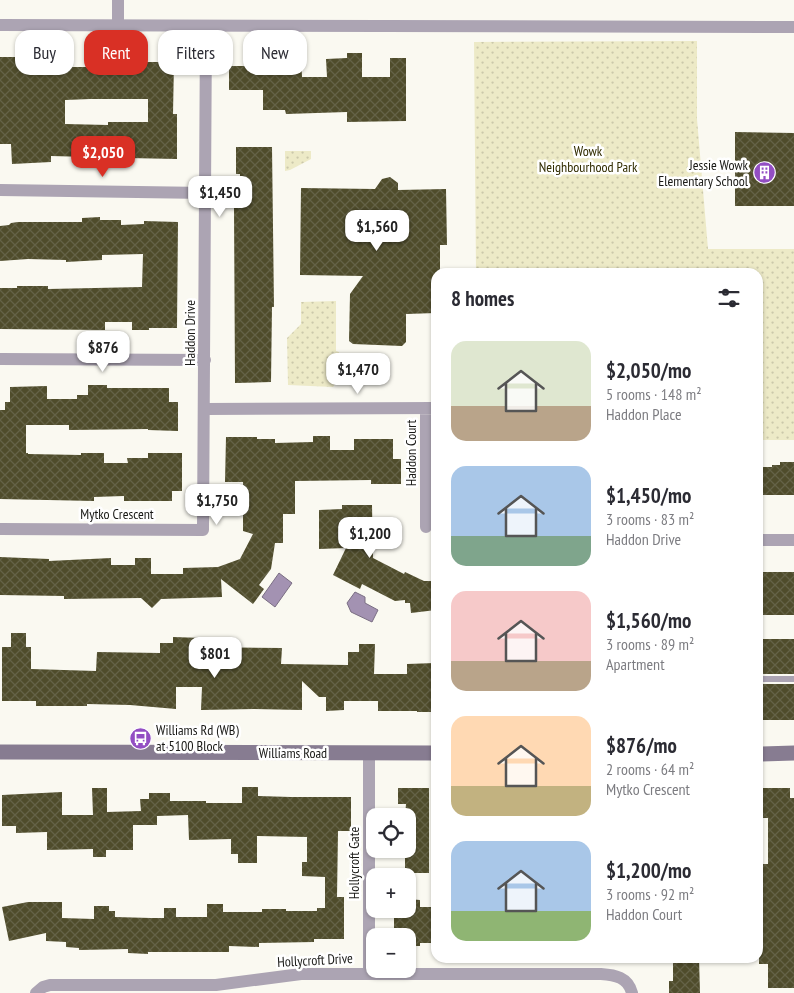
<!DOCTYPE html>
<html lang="en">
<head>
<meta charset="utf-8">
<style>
  body { margin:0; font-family:"PT Sans Narrow",sans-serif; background:#f7f7f7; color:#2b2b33; height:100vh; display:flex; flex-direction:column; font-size:19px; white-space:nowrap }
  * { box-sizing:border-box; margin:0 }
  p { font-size:16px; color:#7c7c81 }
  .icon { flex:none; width:28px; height:28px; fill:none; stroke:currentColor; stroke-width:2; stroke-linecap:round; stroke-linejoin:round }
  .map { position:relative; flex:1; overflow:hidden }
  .drawer { position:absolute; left:431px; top:268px; width:332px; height:695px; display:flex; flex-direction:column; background:#fff; border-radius:15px; box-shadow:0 1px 4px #0004 }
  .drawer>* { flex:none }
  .top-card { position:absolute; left:15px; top:30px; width:341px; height:45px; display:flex; gap:10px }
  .buttons { position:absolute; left:366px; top:808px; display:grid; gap:10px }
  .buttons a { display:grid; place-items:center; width:50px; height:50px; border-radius:10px; background:#fff; box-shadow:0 1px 4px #0004; font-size:25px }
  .price { position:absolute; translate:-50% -42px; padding:0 11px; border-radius:10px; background:#fff; color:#222; font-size:16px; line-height:32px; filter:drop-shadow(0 1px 2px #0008) }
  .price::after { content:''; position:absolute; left:50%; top:30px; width:15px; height:11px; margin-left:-8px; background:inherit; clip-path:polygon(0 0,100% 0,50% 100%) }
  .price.selected { background:#d93025; color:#fff }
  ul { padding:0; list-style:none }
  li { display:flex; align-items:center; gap:15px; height:125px; padding:0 20px }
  li span { display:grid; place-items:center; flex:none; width:140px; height:100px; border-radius:15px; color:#555 }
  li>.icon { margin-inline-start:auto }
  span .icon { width:60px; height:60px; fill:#fffc; stroke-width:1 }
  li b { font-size:21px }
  h2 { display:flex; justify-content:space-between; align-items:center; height:60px; padding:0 20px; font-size:21px }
  .pill { padding:0 18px; border-radius:15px; background:#fff; box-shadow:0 1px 4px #0004; font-size:18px; line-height:45px }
  .pill.selected { background:#d93025; color:#fff }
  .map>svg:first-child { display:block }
  .park { fill:url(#park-dots) }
  .water { fill:#a392b2; stroke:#7a6e83 }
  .building { fill:url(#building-cross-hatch); fill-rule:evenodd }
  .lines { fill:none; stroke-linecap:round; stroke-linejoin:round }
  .lane { stroke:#aca4b3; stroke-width:6 }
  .street { stroke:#aca4b3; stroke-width:12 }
  .secondary { stroke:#877c91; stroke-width:15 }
  .labels { text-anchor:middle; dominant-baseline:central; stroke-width:5; stroke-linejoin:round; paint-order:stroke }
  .park-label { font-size:14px; fill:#312c00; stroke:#fff }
  .poi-label { font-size:14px; fill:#191916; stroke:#fff; text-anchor:end }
  .street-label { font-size:14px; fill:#191916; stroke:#fff }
</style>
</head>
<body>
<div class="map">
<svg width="794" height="993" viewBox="0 0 794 993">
  <defs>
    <pattern id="park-dots" width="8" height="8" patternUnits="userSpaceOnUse" patternTransform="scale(1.25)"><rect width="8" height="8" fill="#edeac7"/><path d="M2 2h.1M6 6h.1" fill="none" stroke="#cbc8aa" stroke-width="1.8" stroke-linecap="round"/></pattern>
    <pattern id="building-cross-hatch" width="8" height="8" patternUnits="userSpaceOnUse" patternTransform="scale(1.25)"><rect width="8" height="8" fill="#4f4c2b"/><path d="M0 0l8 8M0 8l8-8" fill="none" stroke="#646247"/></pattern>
  </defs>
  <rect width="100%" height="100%" fill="#faf9f1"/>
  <path class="park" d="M697,41V119L708,249H794V440H759V272H476L474,42Z
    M285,151H311V159L290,170L285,171Z
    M336,301V351L339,352V378L333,387L288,385L287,338L301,324V302Z"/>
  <path class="water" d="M279,573L292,583L275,607L262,597Z
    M355,592L365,597V603L378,610L372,622L351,612L347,603Z"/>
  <path class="building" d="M347,53H362V77H390V58H406V121L347,122V112L286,114L285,110H263V90H229V66H285L284,58L301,57L302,77H327L326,59L347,58Z
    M0,57H49V67H88V57H145V62H174L173,114H177V159L127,158V164H109V162L88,161V157L51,156V162L12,164L11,144H0ZM90,99H148V122H108V125L65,124V100Z
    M735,132L794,133V206H735Z
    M236,147H272L274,307H272L271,382L235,383L234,207H240V174H236Z
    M390,177L398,183V190L446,189L447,245H440V272H436V313L406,314V342L402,346L353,344L349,341L350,294L363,276L300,275L301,188L375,189L382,179Z
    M100,217V220H121V225L144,224V221L178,222L177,328H149V330H132V322H105V330L0,329V288H17V286H48V289L142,287L143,254L102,255V260L66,262V260L28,259L0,261V226L9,225L11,223L18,222H82V218Z
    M88,385H107V388H169V402H178V431L148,430V429L69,430V425H26V453H28V454L81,455V453H104V463H128L127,458H148V453H182V491H172V501H124V496L94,497V501L0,499V410H5V402H10V387L47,386V399H77V395H88Z
    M313,436H330V450H354V439H393V459H401V484H371V480L295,481V514H283V543H275L271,569L259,585L264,589L253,604L221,579L222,597L161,599L152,608L141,598L64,599V596L0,595V557L49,559V561L111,558V565H135V558H151V574H183V568L218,567L240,559L253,534L243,531V482H225L226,437H257V439H275V443L313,442Z
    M780,462H794V495H759V467H772V465H780Z
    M342,505H372L373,558L404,574L405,572L424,581H436V610L411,613L410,603H405V600L395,601L362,584L360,589L333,575L346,548L319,549V510L342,509Z
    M759,572H794V615H759Z
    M11,633H26V647H31V669L96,671L97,652L160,653V643H173V637L203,638V647L282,648L281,664L348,665V652H359V644H375L374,674H407V664L435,663L436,712H417V711H378V701H344V710L326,711V697H319L302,681V710L254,709L201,710L202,687H176V709L130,705L87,704V706H36V701H2V647H11Z
    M759,639H794V674H759Z
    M759,684H794V720H759Z
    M242,787H258V796L291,797H351V831H338L337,897H344V939H314V942L259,943V947L229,946V952H148V954L128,953V949L79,950V948L66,947V942L46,941V933L9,941L2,907L28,902H62V918L94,919V906H109V911H115V917L151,918H164V908H176V917H207V904H223V912H262V909H286V911H317V908H325V877L302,876V862H307V837L257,836V863H238V854H231V839L189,840L188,815L157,816V825H133V850H106V857H93V849L47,850V832L16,833V826H2V795L62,792V815H93L92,788H107V812L141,811L140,799H149V793H170V801H206V803H242Z
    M398,788H429V873H405V849H408V816H405L406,804H398Z
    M761,788H790V798H794V988H768V964H759V864H768V818H762Z
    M408,899L420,900V907H436V943H420V946H408V936H398V930H394V909H408Z
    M676,958H699L700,993H669V981H673V960H676Z"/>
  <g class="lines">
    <path class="lane" d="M759,679H794"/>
    <path class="street" d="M118,0V26
      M0,25L794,27
      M0,190L206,193
      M0,359L205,360
      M205,409L436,408
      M426,527V408
      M0,529L203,530L206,26
      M759,540H794
      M369,753V973
      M36,993L43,987L50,985H216L301,974H601C615,975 628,977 632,993"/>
    <path class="secondary" d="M0,752L436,753
      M759,754L794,753"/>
  </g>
  <defs>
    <symbol id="building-disc" viewBox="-11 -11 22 22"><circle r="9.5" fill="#934ec3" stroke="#fff"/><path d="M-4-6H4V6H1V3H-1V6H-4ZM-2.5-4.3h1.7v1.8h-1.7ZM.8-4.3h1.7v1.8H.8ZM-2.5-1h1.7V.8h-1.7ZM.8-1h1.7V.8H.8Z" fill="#fff"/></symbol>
    <symbol id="bus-disc" viewBox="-11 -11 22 22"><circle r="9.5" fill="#934ec3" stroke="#fff"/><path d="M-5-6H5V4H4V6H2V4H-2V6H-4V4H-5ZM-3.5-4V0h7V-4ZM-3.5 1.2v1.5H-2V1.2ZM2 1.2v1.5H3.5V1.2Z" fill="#fff"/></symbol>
  </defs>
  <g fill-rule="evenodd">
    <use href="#building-disc" x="752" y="160" width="25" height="25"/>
    <use href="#bus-disc" x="128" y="726" width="25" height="25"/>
  </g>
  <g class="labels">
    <g class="park-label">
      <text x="588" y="151">Wowk<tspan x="588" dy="16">Neighbourhood Park</tspan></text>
    </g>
    <g class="poi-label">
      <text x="748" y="165">Jessie Wowk<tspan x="748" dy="16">Elementary School</tspan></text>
      <text x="156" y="730" text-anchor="start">Williams Rd (WB)<tspan x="156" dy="16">at 5100 Block</tspan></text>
    </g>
    <g class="street-label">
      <text transform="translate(190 333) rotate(-90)">Haddon Drive</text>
      <text transform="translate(411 453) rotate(-90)">Haddon Court</text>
      <text x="117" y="514">Mytko Crescent</text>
      <text x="293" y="753">Williams Road</text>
      <text transform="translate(354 863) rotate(-90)">Hollycroft Gate</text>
      <text transform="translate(315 960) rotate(-3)">Hollycroft Drive</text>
    </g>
  </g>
</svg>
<div class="buttons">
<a><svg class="icon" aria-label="locate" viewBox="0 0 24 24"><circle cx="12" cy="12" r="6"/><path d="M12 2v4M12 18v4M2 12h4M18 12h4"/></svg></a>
<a>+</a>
<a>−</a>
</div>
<b class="price selected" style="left:103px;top:178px">$2,050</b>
<b class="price" style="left:220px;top:218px">$1,450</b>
<b class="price" style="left:377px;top:252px">$1,560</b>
<b class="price" style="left:103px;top:373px">$876</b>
<b class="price" style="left:358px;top:395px">$1,470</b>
<b class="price" style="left:217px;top:526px">$1,750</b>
<b class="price" style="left:370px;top:559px">$1,200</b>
<b class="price" style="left:215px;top:679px">$801</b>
<div class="top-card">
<a class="pill">Buy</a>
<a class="pill selected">Rent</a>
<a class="pill">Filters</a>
<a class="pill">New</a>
</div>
<section class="drawer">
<h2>8 homes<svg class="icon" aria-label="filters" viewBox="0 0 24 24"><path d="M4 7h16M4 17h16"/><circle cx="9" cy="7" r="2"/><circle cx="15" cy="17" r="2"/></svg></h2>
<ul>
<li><span style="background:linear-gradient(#dfe7d0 65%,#b9a48a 0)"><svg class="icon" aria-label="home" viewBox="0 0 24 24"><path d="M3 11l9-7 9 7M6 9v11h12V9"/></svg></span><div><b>$2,050/mo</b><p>5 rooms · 148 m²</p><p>Haddon Place</p></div></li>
<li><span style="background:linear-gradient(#a9c7e8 70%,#7fa58c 0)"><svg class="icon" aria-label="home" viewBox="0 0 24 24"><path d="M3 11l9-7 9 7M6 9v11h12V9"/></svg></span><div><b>$1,450/mo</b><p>3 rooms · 83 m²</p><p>Haddon Drive</p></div></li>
<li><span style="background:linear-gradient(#f6c9c9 70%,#b9a48a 0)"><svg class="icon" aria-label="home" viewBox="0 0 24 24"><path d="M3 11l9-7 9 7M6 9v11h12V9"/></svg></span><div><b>$1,560/mo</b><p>3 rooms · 89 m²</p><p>Apartment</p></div></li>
<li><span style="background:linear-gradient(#ffd9b3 70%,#c2b280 0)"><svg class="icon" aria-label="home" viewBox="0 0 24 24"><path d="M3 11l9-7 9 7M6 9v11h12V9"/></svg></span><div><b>$876/mo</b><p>2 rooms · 64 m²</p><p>Mytko Crescent</p></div></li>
<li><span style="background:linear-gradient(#a9c7e8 70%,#8fb573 0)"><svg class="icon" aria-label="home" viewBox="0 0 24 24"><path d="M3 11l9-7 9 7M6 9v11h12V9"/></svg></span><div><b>$1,200/mo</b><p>3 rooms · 92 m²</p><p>Haddon Court</p></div></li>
</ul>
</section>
</div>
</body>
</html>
